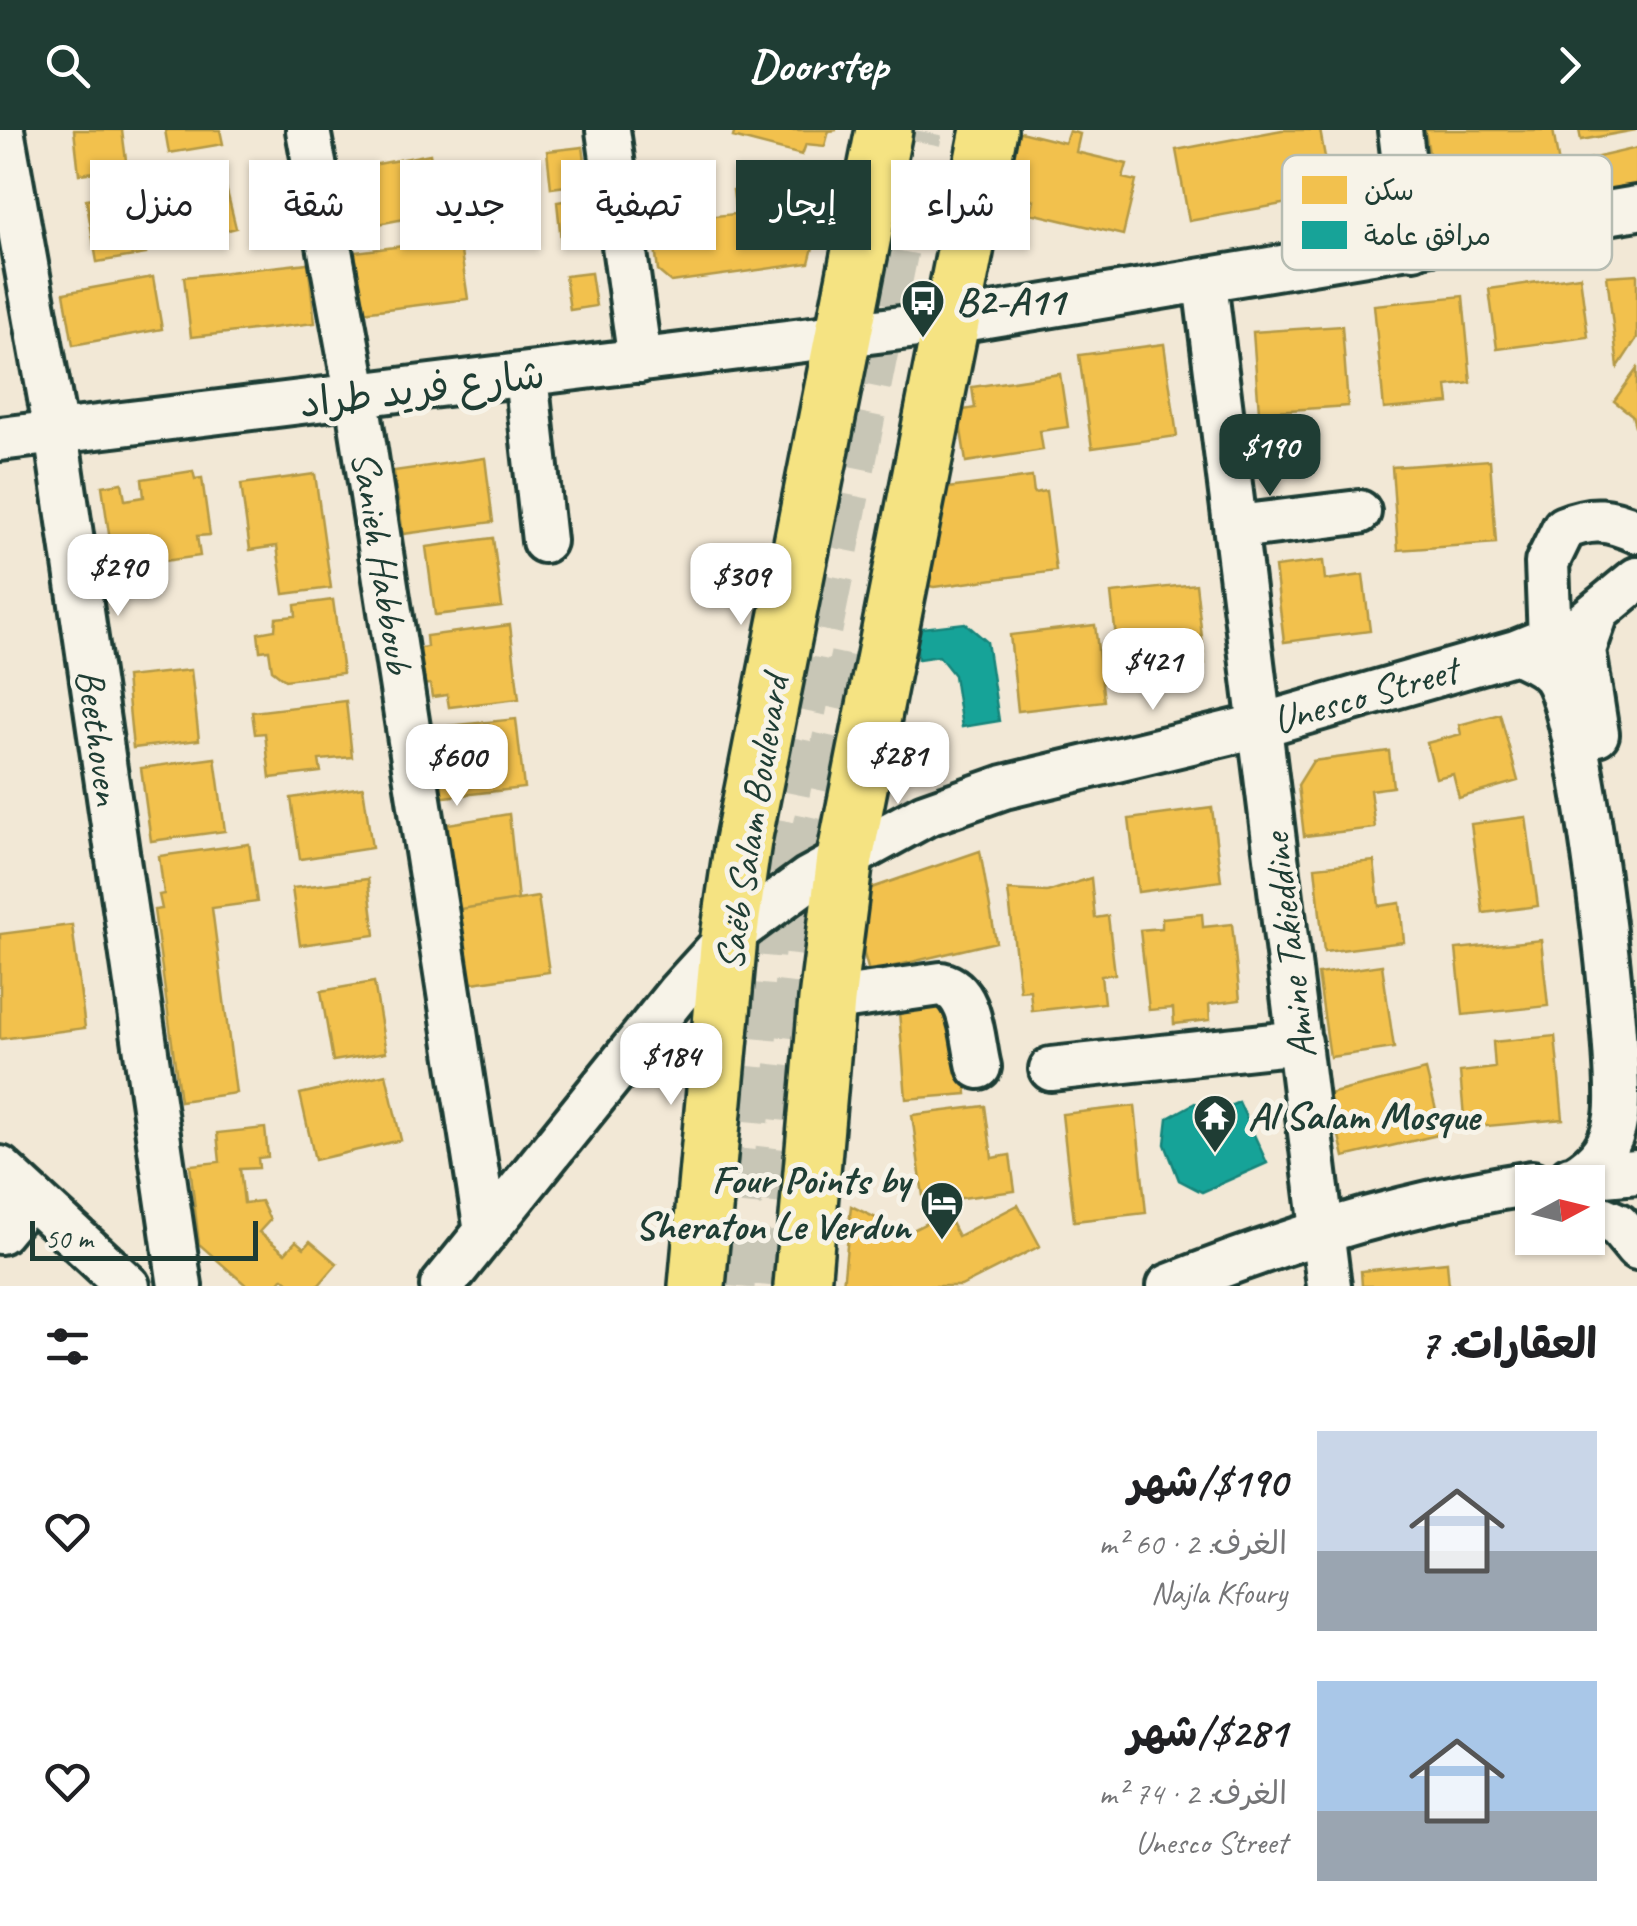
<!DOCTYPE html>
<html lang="ar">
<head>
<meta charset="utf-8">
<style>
  body { margin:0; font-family:Caveat,"Playpen Sans Arabic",sans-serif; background:#f2f2f2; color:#202124; direction:rtl; height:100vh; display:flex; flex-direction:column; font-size:38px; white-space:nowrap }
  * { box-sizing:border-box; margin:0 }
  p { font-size:32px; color:#757577 }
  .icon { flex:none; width:55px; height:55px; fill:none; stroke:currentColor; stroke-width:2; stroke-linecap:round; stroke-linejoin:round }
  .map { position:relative; height:1156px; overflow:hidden; direction:ltr }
  .side { display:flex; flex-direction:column; background:#fff; flex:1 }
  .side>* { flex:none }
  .top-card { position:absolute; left:30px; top:30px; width:1000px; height:90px; direction:rtl; display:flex; gap:20px }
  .needle { width:65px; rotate:83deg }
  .buttons { position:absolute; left:1515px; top:1035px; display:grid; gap:20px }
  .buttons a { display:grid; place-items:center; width:90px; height:90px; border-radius:0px; background:#fff; box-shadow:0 2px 8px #0004; font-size:50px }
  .scale { position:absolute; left:30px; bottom:25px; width:228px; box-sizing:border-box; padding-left:10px; border:5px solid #1f3d34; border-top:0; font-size:28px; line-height:35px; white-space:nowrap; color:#1f3d34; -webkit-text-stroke:8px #f7f3e8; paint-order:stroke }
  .price { position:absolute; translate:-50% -85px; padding:0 22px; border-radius:20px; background:#fff; color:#222; font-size:32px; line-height:65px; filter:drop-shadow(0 2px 5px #0008) }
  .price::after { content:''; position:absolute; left:50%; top:60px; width:30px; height:22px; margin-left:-15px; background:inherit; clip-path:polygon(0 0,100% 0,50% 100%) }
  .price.current { background:#1f3d34; color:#fff }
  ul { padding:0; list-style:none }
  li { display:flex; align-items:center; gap:30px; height:250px; padding:0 40px }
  li span { display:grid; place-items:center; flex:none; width:280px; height:200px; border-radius:0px; color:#555 }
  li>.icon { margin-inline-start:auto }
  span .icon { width:120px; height:120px; fill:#fffc; stroke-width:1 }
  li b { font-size:42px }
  h2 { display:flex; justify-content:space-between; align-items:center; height:120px; padding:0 40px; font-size:42px }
  .tag { padding:0 35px; border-radius:0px; background:#fff; box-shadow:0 2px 8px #0004; font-size:35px; line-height:90px }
  .tag.current { background:#1f3d34; color:#fff }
  header { display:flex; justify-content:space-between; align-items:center; height:130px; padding:0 40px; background:#1f3d34; color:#fff; font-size:45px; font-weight:700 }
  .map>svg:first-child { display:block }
  .homes { fill:#f2c14e; stroke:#b39946; stroke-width:2.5 }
  .public { fill:#17a398; stroke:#19847a; stroke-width:2.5 }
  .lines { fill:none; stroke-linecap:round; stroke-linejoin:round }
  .highway-tunnel { stroke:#c8c6b6; stroke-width:55; stroke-dasharray:55 28; stroke-linecap:butt }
  .minor-casing { stroke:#1f3d34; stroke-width:50 }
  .major-casing { stroke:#1f3d34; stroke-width:62 }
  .minor { stroke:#f7f3e8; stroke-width:42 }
  .major { stroke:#f5e382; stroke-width:55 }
  .labels { text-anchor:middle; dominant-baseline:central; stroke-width:10; stroke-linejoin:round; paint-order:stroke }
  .poi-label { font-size:40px; font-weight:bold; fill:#1f3d34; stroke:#f7f3e8; text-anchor:start }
  .street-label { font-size:40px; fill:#1f3d34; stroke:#f7f3e8 }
  .key { fill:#f7f3e8; stroke:#b6bcb2; stroke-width:2.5 }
  .key-label { font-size:28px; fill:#1f3d34 }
</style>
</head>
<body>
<header><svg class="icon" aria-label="forward" viewBox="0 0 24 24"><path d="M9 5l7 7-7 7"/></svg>Doorstep<svg class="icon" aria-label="search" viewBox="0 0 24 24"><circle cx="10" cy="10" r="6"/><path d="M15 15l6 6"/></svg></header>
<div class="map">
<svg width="1637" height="1156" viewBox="0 0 1637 1156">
  <rect width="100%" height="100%" fill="#f2e8d6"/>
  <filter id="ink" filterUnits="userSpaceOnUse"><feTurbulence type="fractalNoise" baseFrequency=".01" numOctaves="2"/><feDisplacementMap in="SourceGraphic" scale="20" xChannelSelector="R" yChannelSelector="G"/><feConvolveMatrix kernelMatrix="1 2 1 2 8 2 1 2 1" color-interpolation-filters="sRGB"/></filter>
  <g filter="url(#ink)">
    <path class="homes" d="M74,0H122L127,38L79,44Z
      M165,0H220L223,14L169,23Z
      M735,0H837L829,1L825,16L806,14L802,25L733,7Z
      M1282,0H1320L1332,65L1189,91L1176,20Z
      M1425,0H1553L1560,41L1435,58Z
      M1579,0H1636L1581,10Z
      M1016,1L1065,13L1069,1L1080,4L1076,22L1127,34L1123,48L1136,51L1123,105L1031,83L1034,70L1002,63Z
      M583,17L588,53L551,58L547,21Z
      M1637,18V63L1568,79V34Z
      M430,24L440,82L368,96L357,38Z
      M222,41L236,98L185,111L171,53Z
      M795,53L796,58L829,54L809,133L671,152L658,141L652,92L736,84L733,60Z
      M135,61L146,124L97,132L86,69Z
      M582,68L587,107L561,110L557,72Z
      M459,109L468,169L362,182L355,122Z
      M308,133L315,193L191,207L184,147Z
      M591,143L596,176L570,180L565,146Z
      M1637,144V208L1618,237L1607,146Z
      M1580,146L1588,207L1497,219L1489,159Z
      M153,147L162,199L73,215L64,163Z
      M1463,166L1471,253L1447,256L1449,273L1384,279L1374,175Z
      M1342,196L1348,276L1259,282L1253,202Z
      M1164,214L1177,306L1092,318L1079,225Z
      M1637,239V303L1632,285L1614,271Z
      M1060,244L1068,297L1040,301L1043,320L966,332L958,281L975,278L972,257Z
      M485,328L493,392L403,404L394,341Z
      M1490,330L1496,413L1398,420L1392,337Z
      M193,341L195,349L202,348L210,405L197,406L200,426L114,438L102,356L122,353L125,370L144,367L142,349Z
      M315,344L331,458L284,464L277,416L250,420L241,354Z
      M1032,347L1034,363L1046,361L1056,441L934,457L919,454L940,359Z
      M493,408L502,477L435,485L426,417Z
      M1323,431L1325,450L1363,445L1370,501L1284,512L1275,437Z
      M1196,454L1205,534L1120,544L1111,463Z
      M333,470L343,543L285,550L272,540L269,520L260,521L258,503L275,500L276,488L296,486L295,475Z
      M510,495L519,569L449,577L447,565L432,567L430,554L419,555L415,519L427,517L426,506Z
      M1095,495L1104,571L1018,581L1010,505Z
      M191,540L199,610L133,618L126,547Z
      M346,571L352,627L319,630L321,642L270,648L265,603L255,604L252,582Z
      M1500,584L1518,651L1459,668L1453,644L1436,648L1427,613L1461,604L1459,595Z
      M516,589L524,658L435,668L431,633L441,632L440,618L430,619L428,598Z
      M1389,621L1393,657L1370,660L1375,698L1304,706L1298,655L1313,631Z
      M215,628L225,701L151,711L141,638Z
      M363,657L372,718L300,729L291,668Z
      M1212,678L1221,751L1138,762L1129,689Z
      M509,684L518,770L454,780L448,694Z
      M1526,687L1538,776L1483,783L1471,694Z
      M249,714L257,772L212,778L236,963L180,971L154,780L162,779L159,765L164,764L159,726Z
      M980,721L996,812L869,842L848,766Z
      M1374,731L1379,776L1400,773L1404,812L1324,822L1315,737Z
      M1091,748L1095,788L1108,786L1115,844L1101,846L1104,873L1032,881L1030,860L1020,861L1008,760L1047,762Z
      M368,749L375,805L300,815L292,758Z
      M538,767L549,842L465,854L454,780Z
      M1202,784L1203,797L1232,794L1240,870L1209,874L1210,890L1174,894L1173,878L1149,880L1140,800L1162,798V788Z
      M72,795L85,898L0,909V804Z
      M1541,810L1548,876L1463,885L1456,819Z
      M1382,835L1394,918L1330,927L1318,844Z
      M374,852L386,922L333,931L321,861Z
      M960,876L967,964L906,969L899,881Z
      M1555,906L1563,989L1465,998L1460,942L1495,938L1493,912Z
      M1426,940L1442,1004L1344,1027L1329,964Z
      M386,944L401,1010L315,1030L300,964Z
      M985,976L992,1028L1010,1025L1015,1061L924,1073L912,985Z
      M1135,976L1146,1083L1074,1091L1062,984Z
      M265,998L268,1027L258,1028L259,1038L240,1039L244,1073L261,1071L270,1090L259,1102L285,1123L296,1111L304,1118L310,1111L337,1134L318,1156H292L283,1148L276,1156H247L199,1114L190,1035L220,1032L217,1003Z
      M1018,1075L1040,1116L961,1156H843L851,1076L907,1103L946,1083L958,1106Z
      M1447,1132L1449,1156H1362L1361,1141Z"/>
    <path class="public" d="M965,493L987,512L999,591L962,597L954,545L939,526L918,529L914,499Z
      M1239,972L1267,1033L1202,1062L1179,1050L1165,1014L1168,988L1195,973L1219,981Z"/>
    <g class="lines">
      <path class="highway-tunnel" d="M727,1156L758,811L772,714L915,0
        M768,1156L817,716L862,506"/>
      <defs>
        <path id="minor" d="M2,0L56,302L180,1156
          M308,0L357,268L486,1102
          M608,0L640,231
          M1400,0L1414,117
          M1205,152L1329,1156
          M526,246L544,411
          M0,309L950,192L1637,78
          M1237,397L1359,382
          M1550,510L1547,433L1564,398C1593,386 1609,389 1637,401
          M1516,522C1529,529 1545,534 1554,546C1583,582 1624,935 1616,987C1612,1015 1599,1033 1575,1047
          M1597,604L1584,520L1597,483
          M827,870L941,854C973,861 972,910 979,937
          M1051,939L1300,912
          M0,1038L128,1156
          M1570,1048L1637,1042
          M1588,1082L1618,1095L1637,1118
          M0,1102L30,1066
          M442,1156L678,863L729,807L808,749L925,685L1004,657L1262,595L1516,522L1580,496L1637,449
          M1169,1156C1287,1109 1407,1072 1532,1053"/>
        <path id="major" d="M697,1156L729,807L743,711L884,0
          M802,1156L827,870L845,728L989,0"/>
      </defs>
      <use href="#minor" class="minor-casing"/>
      <use href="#major" class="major-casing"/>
      <use href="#minor" class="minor"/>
      <use href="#major" class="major"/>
    </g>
  </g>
  <defs>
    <symbol id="bus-pin" viewBox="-11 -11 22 30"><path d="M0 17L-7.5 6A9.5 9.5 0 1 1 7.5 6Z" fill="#1f3d34" stroke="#f7f3e8"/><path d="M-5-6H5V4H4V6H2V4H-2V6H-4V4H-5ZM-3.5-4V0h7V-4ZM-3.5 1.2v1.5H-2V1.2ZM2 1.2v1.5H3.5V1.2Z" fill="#fff"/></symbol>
    <symbol id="temple-pin" viewBox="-11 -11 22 30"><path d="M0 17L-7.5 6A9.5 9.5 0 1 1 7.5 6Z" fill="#1f3d34" stroke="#f7f3e8"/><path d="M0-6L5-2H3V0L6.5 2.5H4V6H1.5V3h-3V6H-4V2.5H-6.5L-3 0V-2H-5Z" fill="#fff"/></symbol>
    <symbol id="hotel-pin" viewBox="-11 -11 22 30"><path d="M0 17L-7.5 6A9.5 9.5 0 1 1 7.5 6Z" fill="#1f3d34" stroke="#f7f3e8"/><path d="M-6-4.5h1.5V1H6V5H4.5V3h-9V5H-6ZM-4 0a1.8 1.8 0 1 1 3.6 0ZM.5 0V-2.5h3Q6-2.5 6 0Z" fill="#fff"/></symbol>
  </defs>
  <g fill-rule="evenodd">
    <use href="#bus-pin" x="898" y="146" width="50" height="68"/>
    <use href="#temple-pin" x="1190" y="961" width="50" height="68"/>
    <use href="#hotel-pin" x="917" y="1048" width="50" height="68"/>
  </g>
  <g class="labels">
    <g class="poi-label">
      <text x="956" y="171">B2-A11</text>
      <text x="1248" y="986">Al Salam Mosque</text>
      <text x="910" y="1050" text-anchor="end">Four Points by<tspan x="910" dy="46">Sheraton Le Verdun</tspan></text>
    </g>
    <g class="street-label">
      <text transform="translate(422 259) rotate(-7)">شارع فريد طراد</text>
      <text transform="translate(382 432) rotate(81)">Sanieh Habboub</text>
      <text transform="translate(1365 565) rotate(-16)">Unesco Street</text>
      <text transform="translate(99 607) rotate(82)">Beethoven</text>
      <text transform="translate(752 693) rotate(-81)">Saëb Salam Boulevard</text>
      <text transform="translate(1289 816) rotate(-97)">Amine Takieddine</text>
    </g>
  </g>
  <rect x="1282" y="25" width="330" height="115" rx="15" class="key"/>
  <rect x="1302" y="46" width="45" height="28" fill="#f2c14e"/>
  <rect x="1302" y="91" width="45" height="28" fill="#17a398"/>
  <g class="key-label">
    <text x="1364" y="70">سكن</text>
    <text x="1364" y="115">مرافق عامة</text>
  </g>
</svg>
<div class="buttons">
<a><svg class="needle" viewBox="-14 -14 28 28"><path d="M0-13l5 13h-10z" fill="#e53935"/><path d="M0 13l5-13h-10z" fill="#757577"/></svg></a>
</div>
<div class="scale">50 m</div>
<b class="price current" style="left:1270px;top:369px">$190</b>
<b class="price" style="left:118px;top:489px">$290</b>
<b class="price" style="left:741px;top:498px">$309</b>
<b class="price" style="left:1153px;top:583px">$421</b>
<b class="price" style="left:898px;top:677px">$281</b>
<b class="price" style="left:457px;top:679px">$600</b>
<b class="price" style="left:671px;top:978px">$184</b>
<div class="top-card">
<a class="tag">شراء</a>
<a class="tag current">إيجار</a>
<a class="tag">تصفية</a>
<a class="tag">جديد</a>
<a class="tag">شقة</a>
<a class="tag">منزل</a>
</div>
</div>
<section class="side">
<h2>العقارات: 7<svg class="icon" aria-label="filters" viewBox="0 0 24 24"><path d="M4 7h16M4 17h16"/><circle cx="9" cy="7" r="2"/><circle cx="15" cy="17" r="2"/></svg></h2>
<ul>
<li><span style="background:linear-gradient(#c9d6e8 60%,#9aa5b1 0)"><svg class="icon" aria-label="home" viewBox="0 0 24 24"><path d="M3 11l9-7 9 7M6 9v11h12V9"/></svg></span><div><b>$190/شهر</b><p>الغرف: 2 · 60 m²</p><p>Najla Kfoury</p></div><svg class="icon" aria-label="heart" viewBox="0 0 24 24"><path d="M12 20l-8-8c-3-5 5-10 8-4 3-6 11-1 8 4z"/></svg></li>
<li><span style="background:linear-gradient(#a9c7e8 65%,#9aa5b1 0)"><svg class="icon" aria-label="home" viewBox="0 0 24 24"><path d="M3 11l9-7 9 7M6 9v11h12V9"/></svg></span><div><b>$281/شهر</b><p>الغرف: 2 · 74 m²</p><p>Unesco Street</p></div><svg class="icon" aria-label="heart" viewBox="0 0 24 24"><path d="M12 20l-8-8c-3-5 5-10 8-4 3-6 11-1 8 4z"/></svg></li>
</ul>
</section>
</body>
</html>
